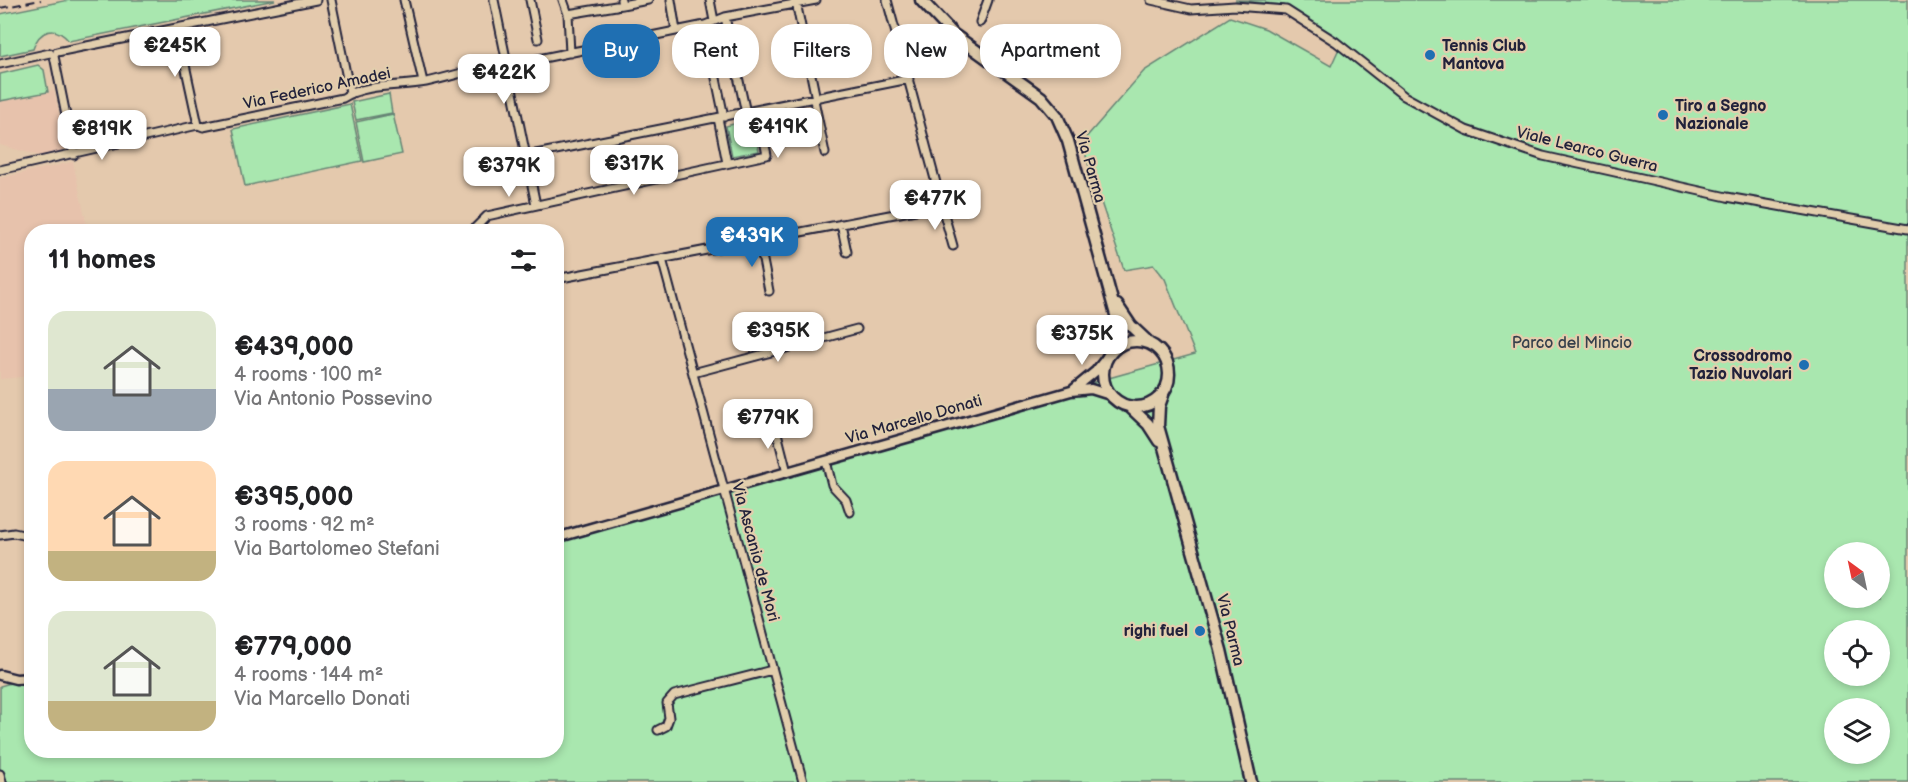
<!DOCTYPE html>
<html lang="en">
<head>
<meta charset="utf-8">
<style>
  body { margin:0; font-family:"Balsamiq Sans",sans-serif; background:#f2f2f2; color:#202124; height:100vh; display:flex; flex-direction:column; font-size:22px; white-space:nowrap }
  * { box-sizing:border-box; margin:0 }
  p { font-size:20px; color:#757577 }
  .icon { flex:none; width:33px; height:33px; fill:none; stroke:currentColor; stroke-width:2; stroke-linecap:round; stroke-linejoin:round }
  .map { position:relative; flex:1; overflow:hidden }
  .panel { position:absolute; left:24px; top:224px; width:540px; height:534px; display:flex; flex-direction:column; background:#fff; border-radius:24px; box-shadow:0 3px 9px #0003 }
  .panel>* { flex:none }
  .hud { position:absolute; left:582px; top:24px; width:570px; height:54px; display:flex; gap:12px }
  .needle { width:39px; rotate:327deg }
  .tools { position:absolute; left:1824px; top:542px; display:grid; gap:12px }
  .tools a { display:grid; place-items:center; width:66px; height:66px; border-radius:50%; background:#fff; box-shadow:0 3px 9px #0003; font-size:30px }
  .price { position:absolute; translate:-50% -51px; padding:0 14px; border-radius:12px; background:#fff; color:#222; font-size:20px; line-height:39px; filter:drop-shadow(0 2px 3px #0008) }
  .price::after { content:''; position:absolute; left:50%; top:36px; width:18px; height:14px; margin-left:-9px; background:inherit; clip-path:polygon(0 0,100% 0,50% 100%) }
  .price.current { background:#1f6fb2; color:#fff }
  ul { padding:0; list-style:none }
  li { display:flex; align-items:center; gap:18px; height:150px; padding:0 24px }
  li span { display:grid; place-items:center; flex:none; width:168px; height:120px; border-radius:18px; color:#555 }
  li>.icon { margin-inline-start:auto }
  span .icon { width:72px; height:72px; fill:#fffc; stroke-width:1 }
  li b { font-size:26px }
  h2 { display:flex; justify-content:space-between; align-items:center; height:72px; padding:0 24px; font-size:26px }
  .tag { padding:0 21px; border-radius:24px; background:#fff; box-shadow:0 3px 9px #0003; font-size:21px; line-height:54px }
  .tag.current { background:#1f6fb2; color:#fff }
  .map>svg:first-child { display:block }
  .built { fill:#e7c2ac }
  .green { fill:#a9e7af; stroke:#668475; stroke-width:1.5; fill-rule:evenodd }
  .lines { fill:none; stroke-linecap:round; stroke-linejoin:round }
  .minor-casing { stroke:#22223b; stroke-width:11 }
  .tertiary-casing { stroke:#22223b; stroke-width:13 }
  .primary-casing { stroke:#22223b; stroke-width:15 }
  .minor { stroke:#e2cead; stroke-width:7 }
  .tertiary { stroke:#e2cead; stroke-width:8 }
  .primary { stroke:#e2cead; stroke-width:10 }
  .rail { stroke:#22223b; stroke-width:2; stroke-dasharray:9 4.5; stroke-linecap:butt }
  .poi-dot { fill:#1f6fb2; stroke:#e2cead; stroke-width:2 }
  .labels { text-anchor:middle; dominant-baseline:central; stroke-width:4.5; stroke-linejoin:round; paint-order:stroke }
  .poi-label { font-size:16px; font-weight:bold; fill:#22223b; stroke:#e2cead; text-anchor:start }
  .street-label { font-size:16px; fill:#22223b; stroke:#e2cead }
  .park-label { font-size:16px; fill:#36404c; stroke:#e2cead }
</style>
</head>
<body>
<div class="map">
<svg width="1908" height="782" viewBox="0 0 1908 782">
  <rect width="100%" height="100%" fill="#e4c9ad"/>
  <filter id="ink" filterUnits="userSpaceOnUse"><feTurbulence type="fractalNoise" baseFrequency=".0167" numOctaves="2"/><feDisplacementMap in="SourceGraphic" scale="12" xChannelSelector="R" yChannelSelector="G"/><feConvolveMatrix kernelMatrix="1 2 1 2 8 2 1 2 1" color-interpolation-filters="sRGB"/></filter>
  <g filter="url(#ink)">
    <path class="built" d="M54,90L66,146L63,152L40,156L0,145V101Z
      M73,162L88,231H32L31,376L0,379V178Z"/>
    <path class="green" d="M69,0H275L69,41C55,24 39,30 33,49L0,56V14Z
      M1235,0H1908V782H0V686L31,677L32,750H556L557,532L1195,354L1165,279L1154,265L1124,270L1090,170L1082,142L1144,71L1230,17L1266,29L1331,66L1342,42L1284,5ZM1834,552H1880V597H1834ZM1834,630H1880V675H1834ZM1834,708H1880V753H1834Z
      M38,65L44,70L48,92L0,101V74Z
      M389,94L392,113L356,120L352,102Z
      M350,104L362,161L245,186L233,129Z
      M393,114L402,154L364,162L356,122Z
      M753,119L759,151L732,156L726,126Z"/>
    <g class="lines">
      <defs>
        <path id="minor" d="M331,0L350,93
          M404,0L423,82
          M494,0L536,205
          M530,0L538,39
          M563,0L568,14
          M671,0L676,31
          M710,0L714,21
          M887,0L940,198L937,203
          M1151,0L1191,9L1235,6L1286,10L1336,42L1404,96L1466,130L1543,156L1727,197L1908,229
          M796,2L816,99
          M622,5L648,0
          M725,17L746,113
          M980,22L988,0
          M705,25L724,117
          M179,29V37L198,125
          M57,52L316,0
          M570,53L568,14L622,5L621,0
          M54,56L74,155
          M0,64L50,53
          M814,100L825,153
          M718,118L727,163
          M526,156L909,79
          M0,170L198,125L203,127L343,98C366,83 400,87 426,82C451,77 475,68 500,64L509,65L705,25L725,17L816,0
          M937,203L942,207L953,246
          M841,224L847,252
          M472,231L487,216L767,155L758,111
          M759,240L769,291
          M662,259L803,782
          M556,279L931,207L937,203
          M693,373L857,329
          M774,421L787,472
          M826,461L832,485L846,500L850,512
          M0,535L14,533L23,535
          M658,730L666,726L669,718L667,703L674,695L772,670
          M0,774L2,782"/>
        <path id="tertiary" d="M1074,389L1096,371L1107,357
          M556,538L1071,391L1091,389L1110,395
          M0,675L16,679L32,678"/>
        <path id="primary" d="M921,0L953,34L1041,97L1057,116L1068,141L1116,315L1118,331L1113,350
          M1117,305L1131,326L1147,341
          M1103 374a33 33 0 1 1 66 0a33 33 0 1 1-66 0Z
          M1163,395L1159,406L1158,426L1221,650L1251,782
          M1130,407L1148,424L1159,441"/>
      </defs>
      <use href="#minor" class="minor-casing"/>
      <use href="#tertiary" class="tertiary-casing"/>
      <use href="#primary" class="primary-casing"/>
      <use href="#minor" class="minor"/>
      <use href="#tertiary" class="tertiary"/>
      <use href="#primary" class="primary"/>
      <path class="rail" d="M0,8L41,0"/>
    </g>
  </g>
  <g class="poi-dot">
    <circle cx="1430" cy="55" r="6"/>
    <circle cx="1663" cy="115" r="6"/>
    <circle cx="1804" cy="365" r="6"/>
    <circle cx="1200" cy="631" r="6"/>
  </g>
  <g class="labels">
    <g class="poi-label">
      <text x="1442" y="46">Tennis Club<tspan x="1442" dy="18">Mantova</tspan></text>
      <text x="1675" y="106">Tiro a Segno<tspan x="1675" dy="18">Nazionale</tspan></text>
      <text x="1792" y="356" text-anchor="end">Crossodromo<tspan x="1792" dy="18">Tazio Nuvolari</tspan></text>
      <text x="1188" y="631" text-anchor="end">righi fuel</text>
    </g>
    <g class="street-label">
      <text transform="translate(317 89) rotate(-12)">Via Federico Amadei</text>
      <text transform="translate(1587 150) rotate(14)">Viale Learco Guerra</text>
      <text transform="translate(1090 167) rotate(74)">Via Parma</text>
      <text transform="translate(914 420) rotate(-16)">Via Marcello Donati</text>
      <text transform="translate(755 552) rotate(75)">Via Ascanio de Mori</text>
      <text transform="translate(1230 630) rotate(76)">Via Parma</text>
    </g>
    <g class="park-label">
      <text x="1572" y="343">Parco del Mincio</text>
    </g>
  </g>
</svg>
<div class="tools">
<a><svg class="needle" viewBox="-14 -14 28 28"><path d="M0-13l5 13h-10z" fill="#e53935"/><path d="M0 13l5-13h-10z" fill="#757577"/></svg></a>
<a><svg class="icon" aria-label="locate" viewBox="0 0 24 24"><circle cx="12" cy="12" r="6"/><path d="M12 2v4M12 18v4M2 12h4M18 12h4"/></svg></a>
<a><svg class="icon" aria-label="layers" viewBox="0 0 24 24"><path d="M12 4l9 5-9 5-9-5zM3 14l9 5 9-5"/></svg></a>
</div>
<b class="price" style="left:175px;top:78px">€245K</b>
<b class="price" style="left:504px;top:105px">€422K</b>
<b class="price" style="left:778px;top:159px">€419K</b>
<b class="price" style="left:102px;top:161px">€819K</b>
<b class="price" style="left:634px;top:196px">€317K</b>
<b class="price" style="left:509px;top:198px">€379K</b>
<b class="price" style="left:935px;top:231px">€477K</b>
<b class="price current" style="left:752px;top:268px">€439K</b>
<b class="price" style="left:778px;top:363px">€395K</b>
<b class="price" style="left:1082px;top:366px">€375K</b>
<b class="price" style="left:768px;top:450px">€779K</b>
<div class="hud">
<a class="tag current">Buy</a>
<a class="tag">Rent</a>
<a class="tag">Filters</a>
<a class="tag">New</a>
<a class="tag">Apartment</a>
</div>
<section class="panel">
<h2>11 homes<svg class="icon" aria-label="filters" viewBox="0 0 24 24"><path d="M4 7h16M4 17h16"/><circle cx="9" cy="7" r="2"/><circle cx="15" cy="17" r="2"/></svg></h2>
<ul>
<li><span style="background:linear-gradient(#dfe7d0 65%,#9aa5b1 0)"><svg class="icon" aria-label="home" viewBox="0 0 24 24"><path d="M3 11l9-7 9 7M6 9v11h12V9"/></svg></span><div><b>€439,000</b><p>4 rooms · 100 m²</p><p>Via Antonio Possevino</p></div></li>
<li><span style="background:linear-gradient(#ffd9b3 75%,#c2b280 0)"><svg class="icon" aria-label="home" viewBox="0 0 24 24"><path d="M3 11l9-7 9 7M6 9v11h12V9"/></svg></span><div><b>€395,000</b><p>3 rooms · 92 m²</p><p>Via Bartolomeo Stefani</p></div></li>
<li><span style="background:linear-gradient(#dfe7d0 75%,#c2b280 0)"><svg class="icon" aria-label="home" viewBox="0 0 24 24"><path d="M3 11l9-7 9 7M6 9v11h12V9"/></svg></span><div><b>€779,000</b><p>4 rooms · 144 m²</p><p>Via Marcello Donati</p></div></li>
</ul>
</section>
</div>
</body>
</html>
